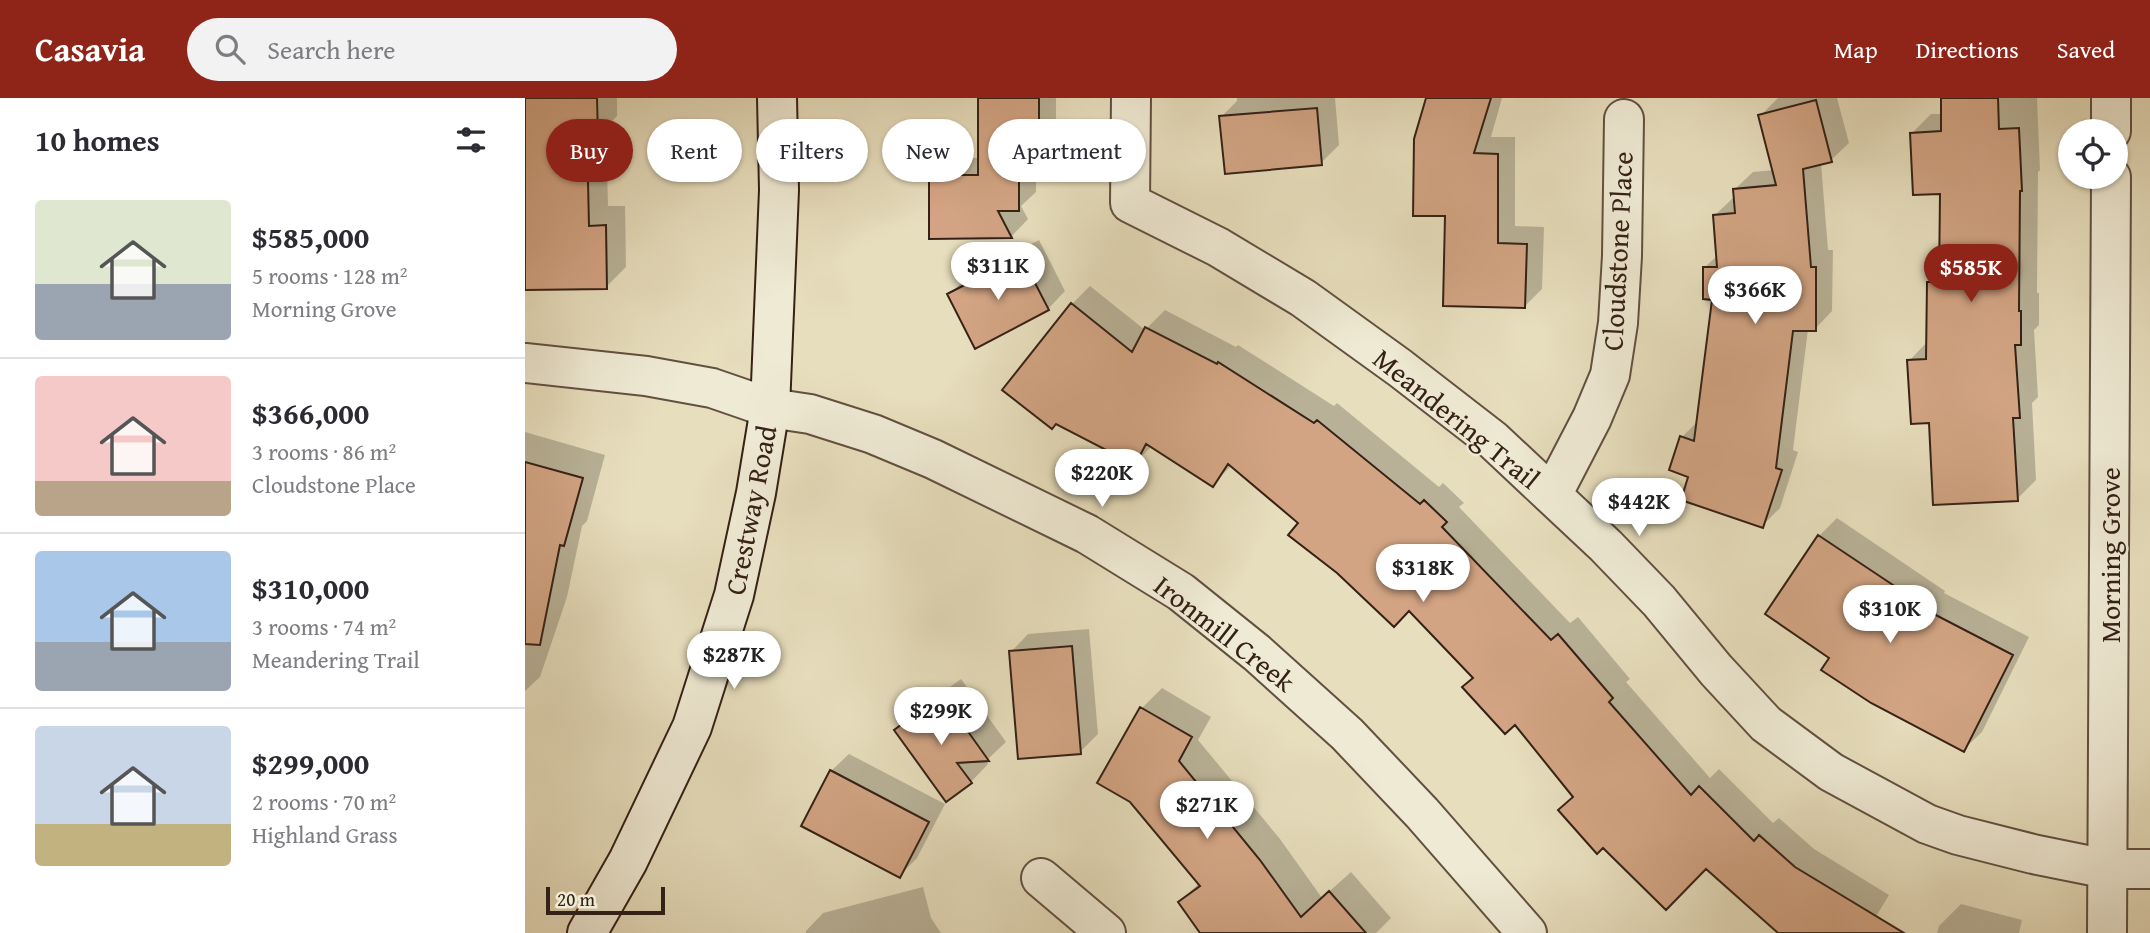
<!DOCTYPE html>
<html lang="en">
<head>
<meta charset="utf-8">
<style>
  body { margin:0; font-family:"Gentium Book Plus",serif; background:#f2f2f3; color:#2b2b33; height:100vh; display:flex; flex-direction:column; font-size:26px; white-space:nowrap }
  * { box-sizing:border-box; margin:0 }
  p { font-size:23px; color:#7c7c81 }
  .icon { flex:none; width:38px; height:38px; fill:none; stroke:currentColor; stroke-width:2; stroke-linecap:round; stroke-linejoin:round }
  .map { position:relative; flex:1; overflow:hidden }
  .sheet { display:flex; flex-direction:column; background:#fff; width:525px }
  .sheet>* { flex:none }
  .banner { position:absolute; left:21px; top:21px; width:665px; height:63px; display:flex; gap:14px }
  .fabs { position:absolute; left:1533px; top:21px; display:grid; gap:14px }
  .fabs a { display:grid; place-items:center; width:70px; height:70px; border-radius:50%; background:#fff; box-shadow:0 2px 5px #0004; font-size:35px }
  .scale { position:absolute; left:21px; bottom:18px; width:119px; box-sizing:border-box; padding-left:7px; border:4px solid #352116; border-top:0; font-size:19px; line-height:24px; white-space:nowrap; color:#352116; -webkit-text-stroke:5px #efead4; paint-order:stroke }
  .price { position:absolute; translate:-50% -60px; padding:0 16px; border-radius:24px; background:#fff; color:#222; font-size:23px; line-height:46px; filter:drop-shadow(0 2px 4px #0008) }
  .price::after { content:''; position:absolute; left:50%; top:42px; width:21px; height:16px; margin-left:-10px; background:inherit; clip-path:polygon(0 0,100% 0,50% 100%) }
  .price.on { background:#8f2418; color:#fff }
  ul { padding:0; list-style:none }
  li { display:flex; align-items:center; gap:21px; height:175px; padding:0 35px }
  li+li { border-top:2px solid #e1e1e2 }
  li span { display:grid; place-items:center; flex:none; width:196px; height:140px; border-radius:7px; color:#555 }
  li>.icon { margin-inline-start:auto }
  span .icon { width:84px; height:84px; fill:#fffc; stroke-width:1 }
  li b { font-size:30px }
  h2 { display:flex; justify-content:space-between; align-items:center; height:84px; padding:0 35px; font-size:30px }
  .tag { padding:0 24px; border-radius:32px; background:#fff; box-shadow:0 2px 5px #0004; font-size:24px; line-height:63px }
  .tag.on { background:#8f2418; color:#fff }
  header { display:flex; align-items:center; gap:42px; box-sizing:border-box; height:98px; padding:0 35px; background:#8f2418; color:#fff }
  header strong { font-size:33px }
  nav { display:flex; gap:38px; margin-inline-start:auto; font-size:24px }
  .search { width:490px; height:63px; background:#f2f2f3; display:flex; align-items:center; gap:18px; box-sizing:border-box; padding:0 24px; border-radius:38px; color:#7c7c81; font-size:26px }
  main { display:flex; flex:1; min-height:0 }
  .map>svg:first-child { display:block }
  .shadow { fill:#0003 }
  .building { fill:#d2a483; stroke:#352116; stroke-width:2 }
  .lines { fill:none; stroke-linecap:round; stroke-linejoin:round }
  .street-casing { stroke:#625040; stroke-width:42 }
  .secondary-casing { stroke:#352116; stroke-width:42 }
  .street { stroke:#efead4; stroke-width:38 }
  .secondary { stroke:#efead4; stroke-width:38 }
  .labels { text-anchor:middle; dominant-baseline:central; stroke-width:5; stroke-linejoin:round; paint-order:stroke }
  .street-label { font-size:28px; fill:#352116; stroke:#efead4 }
</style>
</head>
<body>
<header>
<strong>Casavia</strong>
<div class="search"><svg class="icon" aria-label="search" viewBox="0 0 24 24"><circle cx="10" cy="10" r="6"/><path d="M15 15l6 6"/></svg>Search here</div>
<nav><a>Map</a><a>Directions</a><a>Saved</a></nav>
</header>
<main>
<section class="sheet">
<h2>10 homes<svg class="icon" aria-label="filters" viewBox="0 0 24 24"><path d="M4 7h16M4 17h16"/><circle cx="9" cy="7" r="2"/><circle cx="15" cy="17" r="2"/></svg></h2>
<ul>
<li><span style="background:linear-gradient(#dfe7d0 60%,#9aa5b1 0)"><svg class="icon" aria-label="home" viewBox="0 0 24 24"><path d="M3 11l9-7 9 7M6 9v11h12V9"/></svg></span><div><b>$585,000</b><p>5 rooms · 128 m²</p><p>Morning Grove</p></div></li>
<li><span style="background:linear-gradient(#f6c9c9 75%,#b9a48a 0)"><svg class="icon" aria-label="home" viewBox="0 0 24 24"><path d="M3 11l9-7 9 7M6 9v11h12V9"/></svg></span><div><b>$366,000</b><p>3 rooms · 86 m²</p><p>Cloudstone Place</p></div></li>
<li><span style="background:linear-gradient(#a9c7e8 65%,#9aa5b1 0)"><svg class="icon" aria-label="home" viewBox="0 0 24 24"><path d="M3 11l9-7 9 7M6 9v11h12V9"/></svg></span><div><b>$310,000</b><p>3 rooms · 74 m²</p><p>Meandering Trail</p></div></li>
<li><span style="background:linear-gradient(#c9d6e8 70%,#c2b280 0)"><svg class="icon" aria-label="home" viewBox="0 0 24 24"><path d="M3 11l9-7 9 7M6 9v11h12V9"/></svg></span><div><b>$299,000</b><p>2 rooms · 70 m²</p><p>Highland Grass</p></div></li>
</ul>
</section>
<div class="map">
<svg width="1625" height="835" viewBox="0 0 1625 835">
  <rect width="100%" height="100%" fill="#e7debd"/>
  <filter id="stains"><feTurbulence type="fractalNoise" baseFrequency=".00286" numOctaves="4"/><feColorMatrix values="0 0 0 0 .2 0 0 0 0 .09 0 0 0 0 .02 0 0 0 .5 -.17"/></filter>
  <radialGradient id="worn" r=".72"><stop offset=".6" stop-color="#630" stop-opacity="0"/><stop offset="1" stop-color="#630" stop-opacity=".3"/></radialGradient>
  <path class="shadow" d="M0,0H92V18L81,29L83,108H100L101,169L81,189L0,191Z
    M455,0H531V36L511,54V94L496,108L503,121L486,139L405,78L423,60H455Z
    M712,0H810L814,47L796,65L696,19L712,3Z
    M903,0H977L966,39H990V128L1019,129L1017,191L1000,208L922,116Z
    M1253,0H1312L1324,45L1306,62L1296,65L1303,152H1308L1307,213L1290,231H1283L1268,352L1273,354L1255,410L1237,428L1157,339L1173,323L1189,200L1180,169L1193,157L1190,117L1208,100L1211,99L1210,91L1228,74L1249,72L1235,18Z
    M1417,0H1512L1515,72L1513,74L1512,195H1514V227L1509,232L1513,299L1507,305L1511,382L1492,401L1406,323L1384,263L1403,243V184L1416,172L1417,94L1387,35L1406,16H1418Z
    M514,142L540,193L523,211L424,197L442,179Z
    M565,188L620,232L640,212L711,249L713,247L809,308L812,305L914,389L918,385L939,405L934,409L1045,525L1053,519L1105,581L1101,584L1185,680L1194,671L1248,725L1254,720L1289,751L1364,797L1341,835L1181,769L1050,698L950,579L885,511L707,367L688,386L627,348L610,365L547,206Z
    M0,334L80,357L62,423L57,428L42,499L15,579L0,593Z
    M1312,420L1420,493L1419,495L1504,539L1457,634L1439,651L1242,515L1294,438Z
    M564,531L573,636L555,654L486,554L503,536Z
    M436,581L481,644L463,661H460L463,666L446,684L372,632L389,615Z
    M637,590L686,619L673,642L755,741L797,800L826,774L866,820L851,835H683L655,804L674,785L616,611Z
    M324,656L420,706L392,760L374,778L306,673Z
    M398,789L406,820L416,835H281V833L298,815Z
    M1436,806L1497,822L1494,835H1412L1414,828Z"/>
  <path class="building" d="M0,0H72L73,39H62L64,128L81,127L82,191L0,192Z
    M453,0H514V56H494V113H473L487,140L404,141V77H453Z
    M901,0H966L949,55L973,56V145L1002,146L1000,210L918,208L920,118H888L889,41Z
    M1416,0H1473L1474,31L1494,30L1497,93H1495L1494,213H1496V247H1490L1495,320H1488L1493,403L1408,407L1404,325L1386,326L1382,262L1401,261L1402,184H1414L1415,96L1388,97L1385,35L1416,33Z
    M1291,2L1307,64L1278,71L1286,169H1291V233H1268L1251,370L1257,372L1238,430L1156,402L1163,379L1144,372L1155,338L1169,343L1187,202L1178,201V169H1192L1188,117L1210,115L1208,91L1251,87L1233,17Z
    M792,10L797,67L700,76L694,18Z
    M496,158L524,212L450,251L422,196Z
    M546,205L607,254L620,229L692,266L693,264L789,325L792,322L895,406L899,402L922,424L917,429L1026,542L1033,536L1088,600L1084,604L1166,697L1174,688L1229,743L1234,737L1270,769L1379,835H1253L1181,771L1141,812L1078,750L1072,756L1033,712L1048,699L990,627L980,636L937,589L948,580L884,513L869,529L812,475L763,437L773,425L703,366L688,389L621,346L610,367L531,326L527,331L477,292Z
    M0,364L58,380L39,448L35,447L15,547L0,546Z
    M1293,437L1404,511L1403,513L1488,557L1439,654L1346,605L1296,572L1304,560L1240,516Z
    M547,548L556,656L493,661L484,553Z
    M417,597L464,663L432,665L447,685L421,704L369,632Z
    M615,609L667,639L654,663L735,762L776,819L804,793L841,835H675L653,804L675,788L605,704L572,685Z
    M305,672L404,724L375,780L276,728Z"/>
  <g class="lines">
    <defs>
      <path id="street" d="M606,0L605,105L693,149L778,200L875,270L968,342L1081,448L1134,503L1191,572L1241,626L1306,674L1402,726L1433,737L1508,756L1582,771H1625
        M1586,33V0
        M0,265L121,278L187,290L245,310L285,316L348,336L408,361L562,436L656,494L732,555L822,636L897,715L1002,835
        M1027,397L1067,320L1085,277L1093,225L1097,158L1099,21
        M516,780L581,835
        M1582,835L1586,79"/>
      <path id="secondary" d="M62,835L103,763L167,629L209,497L231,395L245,310L254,92L252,0"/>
    </defs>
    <use href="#street" class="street-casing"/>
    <use href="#secondary" class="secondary-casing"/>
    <use href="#street" class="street"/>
    <use href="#secondary" class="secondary"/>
  </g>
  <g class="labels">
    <g class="street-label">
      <text transform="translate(1092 153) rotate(-87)">Cloudstone Place</text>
      <text transform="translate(932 320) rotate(39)">Meandering Trail</text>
      <text transform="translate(225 412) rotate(-79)">Crestway Road</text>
      <text transform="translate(1584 457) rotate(-90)">Morning Grove</text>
      <text transform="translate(700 535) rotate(38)">Ironmill Creek</text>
    </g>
  </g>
  <rect width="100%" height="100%" filter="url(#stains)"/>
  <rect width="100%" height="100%" fill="url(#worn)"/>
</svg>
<div class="fabs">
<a><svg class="icon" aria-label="locate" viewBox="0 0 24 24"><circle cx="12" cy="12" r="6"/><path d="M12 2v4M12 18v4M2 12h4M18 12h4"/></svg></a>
</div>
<div class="scale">20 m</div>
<b class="price" style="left:473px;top:204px">$311K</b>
<b class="price on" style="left:1446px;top:206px">$585K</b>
<b class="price" style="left:1230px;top:228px">$366K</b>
<b class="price" style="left:577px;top:411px">$220K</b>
<b class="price" style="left:1114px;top:440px">$442K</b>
<b class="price" style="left:898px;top:506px">$318K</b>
<b class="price" style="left:1365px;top:547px">$310K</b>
<b class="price" style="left:209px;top:593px">$287K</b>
<b class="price" style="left:416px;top:649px">$299K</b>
<b class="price" style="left:682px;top:743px">$271K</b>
<div class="banner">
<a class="tag on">Buy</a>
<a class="tag">Rent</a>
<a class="tag">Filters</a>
<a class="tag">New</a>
<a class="tag">Apartment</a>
</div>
</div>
</main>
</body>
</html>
